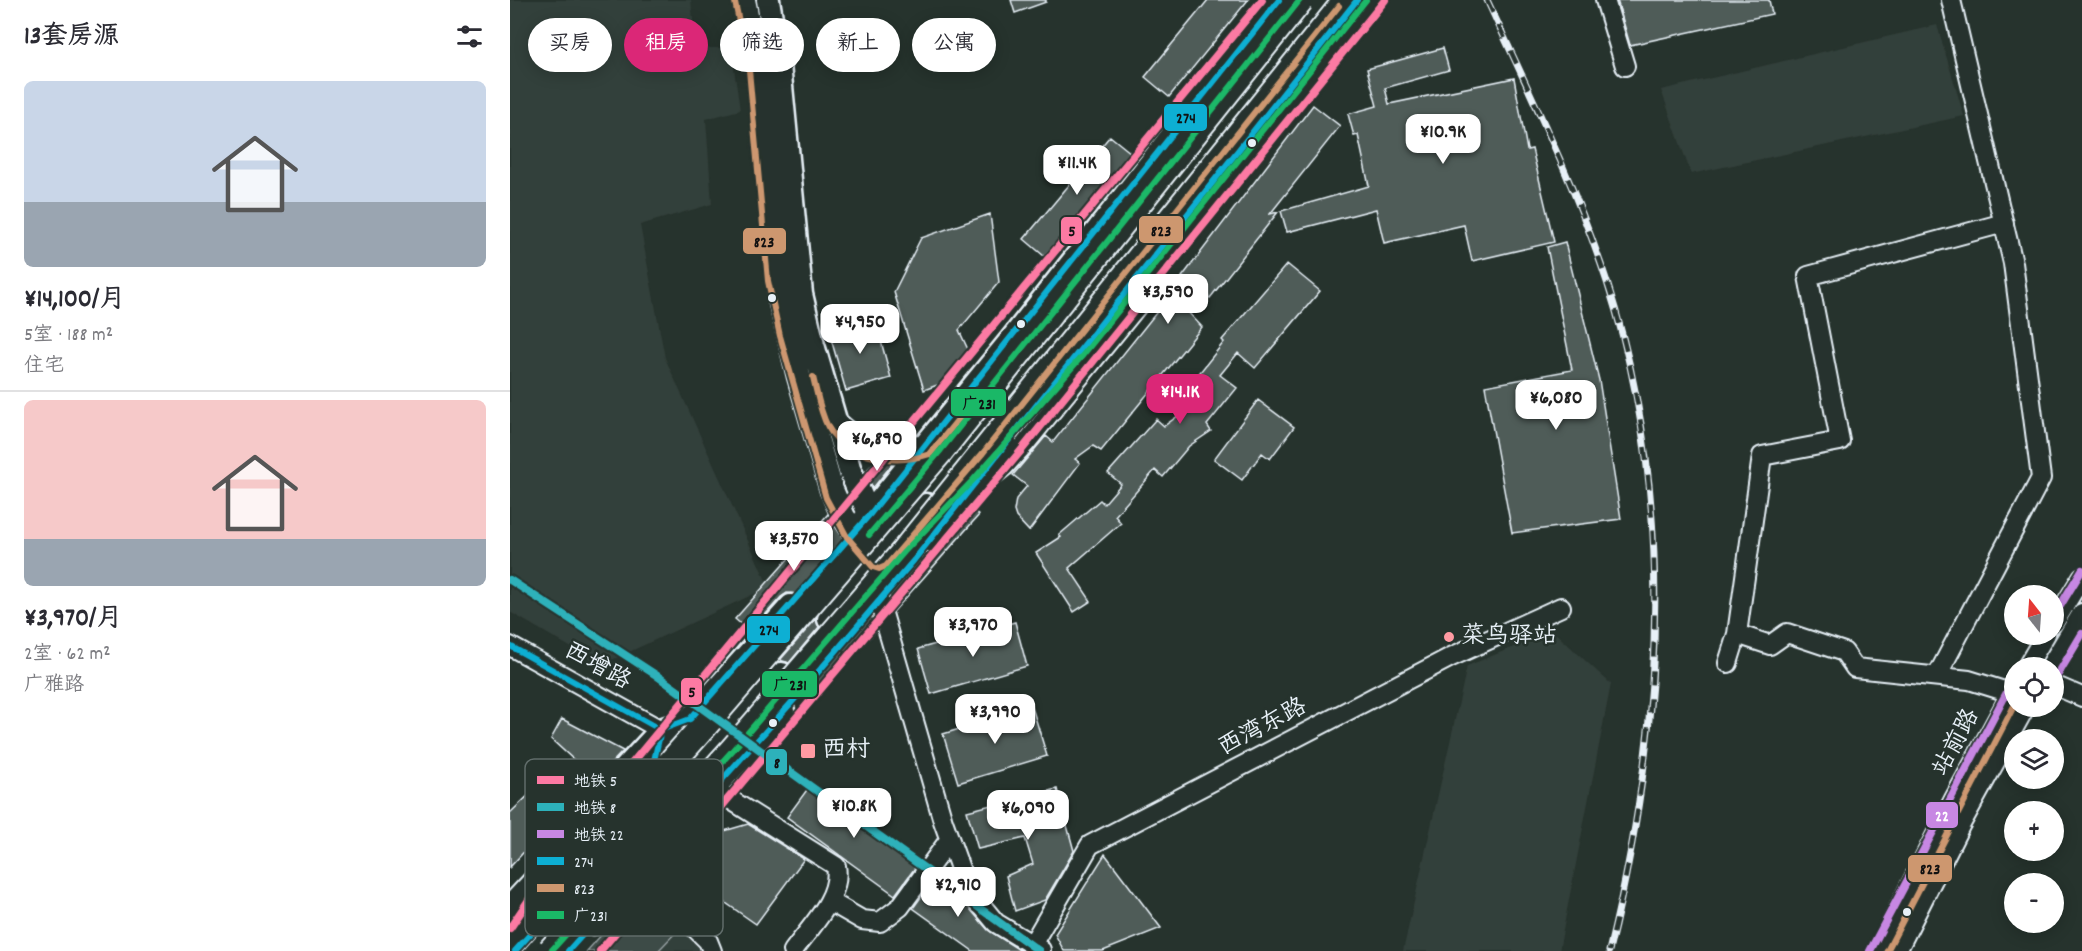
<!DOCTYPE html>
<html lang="zh">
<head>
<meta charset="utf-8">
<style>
  body { margin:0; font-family:Dekko,"LXGW WenKai TC",sans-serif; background:#f2f2f3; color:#2b2b33; height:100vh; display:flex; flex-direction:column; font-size:22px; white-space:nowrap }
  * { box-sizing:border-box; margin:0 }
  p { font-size:20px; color:#7c7c81 }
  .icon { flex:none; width:33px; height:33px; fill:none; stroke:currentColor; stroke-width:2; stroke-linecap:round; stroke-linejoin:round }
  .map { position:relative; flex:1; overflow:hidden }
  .side { display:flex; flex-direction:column; background:#fff; width:510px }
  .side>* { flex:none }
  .guide { position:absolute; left:18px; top:18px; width:570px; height:54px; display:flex; gap:12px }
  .needle { width:39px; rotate:343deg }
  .controls { position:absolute; left:1494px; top:585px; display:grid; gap:12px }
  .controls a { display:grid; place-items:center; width:60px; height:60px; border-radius:50%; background:#fff; box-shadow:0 3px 15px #0003; font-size:30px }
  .price { position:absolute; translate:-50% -51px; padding:0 14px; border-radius:12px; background:#fff; color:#222; font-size:20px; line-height:39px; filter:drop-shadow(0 2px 3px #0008) }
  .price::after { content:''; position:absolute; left:50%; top:36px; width:18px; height:14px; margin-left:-9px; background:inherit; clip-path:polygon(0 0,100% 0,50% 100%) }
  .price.selected { background:#db2777; color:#fff }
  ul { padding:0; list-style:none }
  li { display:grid; align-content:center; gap:12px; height:318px; padding:0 24px }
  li+li { border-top:2px solid #e1e1e2 }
  li span { display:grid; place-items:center; height:186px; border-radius:9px; color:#555 }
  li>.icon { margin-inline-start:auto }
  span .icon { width:108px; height:108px; fill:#fffc; stroke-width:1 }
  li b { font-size:26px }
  h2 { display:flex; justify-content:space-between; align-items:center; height:72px; padding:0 24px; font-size:26px }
  .pill { padding:0 21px; border-radius:27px; background:#fff; box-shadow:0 3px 15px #0003; font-size:21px; line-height:54px }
  .pill.selected { background:#db2777; color:#fff }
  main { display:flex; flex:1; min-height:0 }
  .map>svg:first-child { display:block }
  .built { fill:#333f3a }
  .green { fill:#3e4b47; stroke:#939ea0; stroke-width:1.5 }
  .building { fill:#505c59; stroke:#e8f1f8; stroke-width:1.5 }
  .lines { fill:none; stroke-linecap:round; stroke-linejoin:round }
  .minor-casing { stroke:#e8f1f8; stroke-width:22 }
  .major-casing { stroke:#e8f1f8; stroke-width:27 }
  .highway-casing { stroke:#e8f1f8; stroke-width:30 }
  .minor { stroke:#26332d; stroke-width:18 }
  .major { stroke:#26332d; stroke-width:22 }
  .highway { stroke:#26332d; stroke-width:26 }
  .rail-casing { stroke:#e8f1f8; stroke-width:7 }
  .rail { stroke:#26332d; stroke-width:4.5; stroke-dasharray:14; stroke-linecap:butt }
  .highway-bridge-casing { stroke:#e8f1f8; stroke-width:30; stroke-linecap:butt }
  .highway-bridge { stroke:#26332d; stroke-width:26 }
  .bus-1-casing { stroke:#26332d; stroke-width:10 }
  .bus-2-casing { stroke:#26332d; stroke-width:10 }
  .bus-3-casing { stroke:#26332d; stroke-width:10 }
  .bus-1 { stroke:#0dafd3; stroke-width:6 }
  .bus-2 { stroke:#cd976f; stroke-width:6 }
  .bus-3 { stroke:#1ab867; stroke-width:6 }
  .metro-1-casing { stroke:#26332d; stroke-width:12 }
  .metro-2-casing { stroke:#26332d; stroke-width:12 }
  .metro-3-casing { stroke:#26332d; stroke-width:12 }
  .metro-1 { stroke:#fc7aa3; stroke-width:8 }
  .metro-2 { stroke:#2db1ba; stroke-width:8 }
  .metro-3 { stroke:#c787e3; stroke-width:8 }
  .bus-dot { fill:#e8f1f8; stroke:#26332d; stroke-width:2 }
  .poi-dot { fill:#ff9aa2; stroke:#26332d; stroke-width:2 }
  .labels { text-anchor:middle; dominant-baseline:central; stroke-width:5; stroke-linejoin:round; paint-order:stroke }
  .poi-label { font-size:24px; fill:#e8f1f8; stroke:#26332d; text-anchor:start }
  .street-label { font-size:24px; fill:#e8f1f8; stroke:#26332d }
  .key { fill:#26332d; stroke:#606c6a; stroke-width:1.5 }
  .key-label { font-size:16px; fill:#e8f1f8 }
  .line-badge { stroke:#26332d; stroke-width:2 }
  .badge-label { font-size:16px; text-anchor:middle; font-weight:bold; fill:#fff }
  .pale-badge-label { font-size:16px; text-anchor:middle; font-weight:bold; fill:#111 }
</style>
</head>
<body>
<main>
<section class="side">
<h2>13套房源<svg class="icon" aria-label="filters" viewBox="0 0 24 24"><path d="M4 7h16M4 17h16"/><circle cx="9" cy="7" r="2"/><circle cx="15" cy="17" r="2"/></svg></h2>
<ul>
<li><span style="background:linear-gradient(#c9d6e8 65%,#9aa5b1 0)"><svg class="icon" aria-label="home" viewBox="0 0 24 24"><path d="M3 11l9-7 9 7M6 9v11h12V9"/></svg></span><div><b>¥14,100/月</b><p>5室 · 188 m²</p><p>住宅</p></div></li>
<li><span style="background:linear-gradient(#f6c9c9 75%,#9aa5b1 0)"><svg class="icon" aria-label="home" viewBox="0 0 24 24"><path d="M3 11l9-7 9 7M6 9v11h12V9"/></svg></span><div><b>¥3,970/月</b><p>2室 · 62 m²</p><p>广雅路</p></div></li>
</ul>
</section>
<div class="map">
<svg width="1572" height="951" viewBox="0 0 1572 951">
  <rect width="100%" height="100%" fill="#26332d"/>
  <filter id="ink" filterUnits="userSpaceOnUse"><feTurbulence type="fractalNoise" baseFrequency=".0167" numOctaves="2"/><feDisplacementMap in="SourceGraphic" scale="12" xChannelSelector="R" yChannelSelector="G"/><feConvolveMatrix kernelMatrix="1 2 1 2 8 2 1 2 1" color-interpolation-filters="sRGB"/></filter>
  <g filter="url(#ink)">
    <path class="built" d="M0,0H181L186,48H221L230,110L196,119L202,204L130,225L155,358L259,587L91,665L0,612Z
      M1427,25L1454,116L1181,174L1151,90Z
      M1043,631L1101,684L1049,951H893L957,666Z
      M144,888L202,951L92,949Z"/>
    <path class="green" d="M127,895L167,931L148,951H77Z"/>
    <path class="building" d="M501,0H536V2L505,13Z
      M698,0H738L659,97L635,77Z
      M1107,0H1259L1262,14L1120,45Z
      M933,48L939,70L875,88L879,104L1004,78L1017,150L1022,149L1044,242L962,261L954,225L874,243L866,209L777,232L771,211L859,186L848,135L844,136L838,114L867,106L857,69Z
      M803,105L830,126L760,214L768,212L700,298L691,292L677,311L692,327L591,451L583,446L565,459L570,463L519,531L506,517L504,511L506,499L517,486L503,475L536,436L543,442L674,278L672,277Z
      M600,136L621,153L534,256L514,239Z
      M480,214L489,282L449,330L461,356L430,384L414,390L384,292L411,238Z
      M1055,242L1089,380L1111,519L1002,533L975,386L1062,370L1037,247Z
      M777,264L810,291L745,368L728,353L710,375L727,388L697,425L701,431L679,446L653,477L645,470L605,516L611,523L559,568L581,601L564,612L526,553L551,537L549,535L590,500L594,504L611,484L598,473L646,419L654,426L683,405L671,396L714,342L712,340Z
      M365,319L381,378L336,391L319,332Z
      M748,400L784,427L760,459L752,453L732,480L704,459Z
      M365,461L383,463L363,488L355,472Z
      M463,510L469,515L384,611L378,594L413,552L423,553L429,549Z
      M318,514L334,540L287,594L277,593L271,597L240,632L225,619Z
      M361,613L366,631L310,694L299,685Z
      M306,619L309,627L279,663L272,661L271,659Z
      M505,622L517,666L421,694L408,649Z
      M522,707L537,756L448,783L433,734Z
      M52,719L113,751L65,802L54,795L76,771L41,739Z
      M302,783L410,861L385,895L277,817Z
      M547,789L564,851L535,900L505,911L496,876L523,864L515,838L468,849L457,811Z
      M22,792L43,820L0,867V813Z
      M238,824L294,859L246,924L203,894L184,859L204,834Z
      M595,854L651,928L593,951H554L545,934Z
      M428,874L444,886L448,895L478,930L511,951H463L403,908Z"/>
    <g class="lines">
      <defs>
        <path id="minor" d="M1095,0L1115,66
          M470,486L494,467L515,444L633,299
          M369,600L433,821L457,888L486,923L531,950
          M1544,623L1572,577
          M1227,634L1252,456L1330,441L1298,276L1494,223
          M0,646L151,730L148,743
          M1218,663L1227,634L1260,645L1277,633L1334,652L1345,668L1459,680L1501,693
          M1516,668L1536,634
          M1539,668L1572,613
          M1427,676L1531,478L1503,263L1441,0
          M1544,685L1572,697
          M134,776L180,719
          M205,790L326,866C332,897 300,927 283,951
          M126,876L144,888L198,941L202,951
          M319,901L352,920L370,922L390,907L439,840
          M523,943L580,845L941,657L1051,607
          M1367,951L1444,799L1504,688
          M1387,951L1450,826L1516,706"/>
        <path id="major" d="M234,0L248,69L270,298L289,376L322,490L334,517L354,544
          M258,0L269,65L291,294L303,345L340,471L365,527
          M326,423C356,451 376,454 415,446
          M351,524L501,340L769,0
          M419,540L461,491L496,444
          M319,619L416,505
          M180,719L281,606
          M171,789L272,674
          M59,829L151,730L193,715
          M83,923L273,711"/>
        <path id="highway" d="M616,305L856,0
          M0,910L51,855"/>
      </defs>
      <use href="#minor" class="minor-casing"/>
      <use href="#major" class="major-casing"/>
      <use href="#highway" class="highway-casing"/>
      <use href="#minor" class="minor"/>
      <use href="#major" class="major"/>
      <use href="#highway" class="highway"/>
      <defs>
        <path id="rail" d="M977,0C1020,93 1065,185 1097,282C1167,499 1153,732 1099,951"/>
      </defs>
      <use href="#rail" class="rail-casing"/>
      <use href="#rail" class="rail"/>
      <defs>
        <path id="highway-bridge" d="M51,855L117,787
          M0,943L192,728L431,450L790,0
          M41,951L222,751L394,552L837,0"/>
      </defs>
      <use href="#highway-bridge" class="highway-bridge-casing"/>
      <use href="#highway-bridge" class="highway-bridge"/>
      <defs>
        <path id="bus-1" d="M0,646L151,730
          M151,730L180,719L361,513L769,0
          M5,951L100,846L84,833L143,765L151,730
          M58,951L291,692L404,560L847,0"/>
        <path id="bus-2" d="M225,2L239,70L258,281L270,336L316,498L337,537L363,567L369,569L376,566L473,453L829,6
          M303,377C307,393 310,412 318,427C337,460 387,465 420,454L471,391
          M1377,951L1504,706"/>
        <path id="bus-3" d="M359,535L431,450L790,0
          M41,951L222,751L394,552L464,479L573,355L856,0"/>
      </defs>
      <use href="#bus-1" class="bus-1-casing"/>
      <use href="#bus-2" class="bus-2-casing"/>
      <use href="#bus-3" class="bus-3-casing"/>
      <use href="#bus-1" class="bus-1"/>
      <use href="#bus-2" class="bus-2"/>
      <use href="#bus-3" class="bus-3"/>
      <defs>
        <path id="metro-1" d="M0,928L33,879L119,767L752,0
          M90,951L510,452L875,0"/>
        <path id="metro-2" d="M0,580L146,675L529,951"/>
        <path id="metro-3" d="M1544,616L1572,570
          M1544,681L1572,634
          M1360,951L1504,679"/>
      </defs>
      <use href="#metro-1" class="metro-1-casing"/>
      <use href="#metro-2" class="metro-2-casing"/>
      <use href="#metro-3" class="metro-3-casing"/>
      <use href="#metro-1" class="metro-1"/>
      <use href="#metro-2" class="metro-2"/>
      <use href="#metro-3" class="metro-3"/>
    </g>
  </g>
  <g class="bus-dot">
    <circle cx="742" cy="143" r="5"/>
    <circle cx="262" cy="298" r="5"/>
    <circle cx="511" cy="324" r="5"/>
    <circle cx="263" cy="723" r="5"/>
    <circle cx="1397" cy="912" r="5"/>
  </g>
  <g class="poi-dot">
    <circle cx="939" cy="637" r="6"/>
    <rect x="290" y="743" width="16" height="16" rx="3"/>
  </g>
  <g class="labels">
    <g class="poi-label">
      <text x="951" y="637">菜鸟驿站</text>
      <text x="312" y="751">西村</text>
    </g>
    <g class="street-label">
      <text transform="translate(87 667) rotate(29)">西增路</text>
      <text transform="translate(753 728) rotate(-28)">西湾东路</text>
      <text transform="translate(1447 743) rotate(-62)">站前路</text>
    </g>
  </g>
  <rect x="15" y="759" width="198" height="177" rx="9" class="key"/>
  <rect x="27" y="776" width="27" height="8" fill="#fc7aa3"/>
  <rect x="27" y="803" width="27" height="8" fill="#2db1ba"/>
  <rect x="27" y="830" width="27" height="8" fill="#c787e3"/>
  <rect x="27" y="857" width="27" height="8" fill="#0dafd3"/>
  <rect x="27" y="884" width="27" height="8" fill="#cd976f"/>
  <rect x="27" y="911" width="27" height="8" fill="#1ab867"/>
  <g class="key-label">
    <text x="64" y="786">地铁 5</text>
    <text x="64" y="813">地铁 8</text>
    <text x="64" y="840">地铁 22</text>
    <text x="64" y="867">274</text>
    <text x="64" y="894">823</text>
    <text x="64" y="921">广231</text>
  </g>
  <g class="line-badge">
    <rect x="653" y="103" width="45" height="29" rx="6" fill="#0dafd3"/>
    <rect x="628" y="215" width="46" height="29" rx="6" fill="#cd976f"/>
    <rect x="550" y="216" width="23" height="29" rx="6" fill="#fc7aa3"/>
    <rect x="232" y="227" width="45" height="28" rx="6" fill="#cd976f"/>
    <rect x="440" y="388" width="57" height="29" rx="6" fill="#1ab867"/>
    <rect x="236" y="615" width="45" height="29" rx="6" fill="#0dafd3"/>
    <rect x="251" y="670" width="57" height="28" rx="6" fill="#1ab867"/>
    <rect x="170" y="677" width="23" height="29" rx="6" fill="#fc7aa3"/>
    <rect x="255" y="748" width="23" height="28" rx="6" fill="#2db1ba"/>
    <rect x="1415" y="801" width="34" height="28" rx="6" fill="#c787e3"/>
    <rect x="1397" y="854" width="46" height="29" rx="6" fill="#cd976f"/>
  </g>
  <g class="badge-label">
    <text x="1432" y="821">22</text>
  </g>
  <g class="pale-badge-label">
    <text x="676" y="123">274</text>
    <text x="651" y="236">823</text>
    <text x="562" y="236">5</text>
    <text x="254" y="247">823</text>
    <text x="469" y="409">广231</text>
    <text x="259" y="635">274</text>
    <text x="280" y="690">广231</text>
    <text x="182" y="697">5</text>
    <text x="267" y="768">8</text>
    <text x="1420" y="874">823</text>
  </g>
</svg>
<div class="controls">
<a><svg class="needle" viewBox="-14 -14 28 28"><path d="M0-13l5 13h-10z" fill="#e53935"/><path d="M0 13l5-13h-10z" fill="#7c7c81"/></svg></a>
<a><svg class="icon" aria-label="locate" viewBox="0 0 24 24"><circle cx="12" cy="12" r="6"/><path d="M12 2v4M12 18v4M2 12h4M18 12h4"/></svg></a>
<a><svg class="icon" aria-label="layers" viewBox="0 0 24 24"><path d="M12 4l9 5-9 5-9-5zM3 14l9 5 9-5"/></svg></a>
<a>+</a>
<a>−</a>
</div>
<b class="price" style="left:933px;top:165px">¥10.9K</b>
<b class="price" style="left:567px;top:196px">¥11.4K</b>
<b class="price" style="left:658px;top:325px">¥3,590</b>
<b class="price" style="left:350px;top:355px">¥4,950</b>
<b class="price selected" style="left:670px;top:425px">¥14.1K</b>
<b class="price" style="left:1046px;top:431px">¥6,080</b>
<b class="price" style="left:367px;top:472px">¥6,890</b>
<b class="price" style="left:284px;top:572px">¥3,570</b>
<b class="price" style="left:463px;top:658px">¥3,970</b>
<b class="price" style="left:485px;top:745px">¥3,990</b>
<b class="price" style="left:344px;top:839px">¥10.8K</b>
<b class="price" style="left:518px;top:841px">¥6,090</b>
<b class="price" style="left:448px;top:918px">¥2,910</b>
<div class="guide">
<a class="pill">买房</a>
<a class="pill selected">租房</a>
<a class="pill">筛选</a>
<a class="pill">新上</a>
<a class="pill">公寓</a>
</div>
</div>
</main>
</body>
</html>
